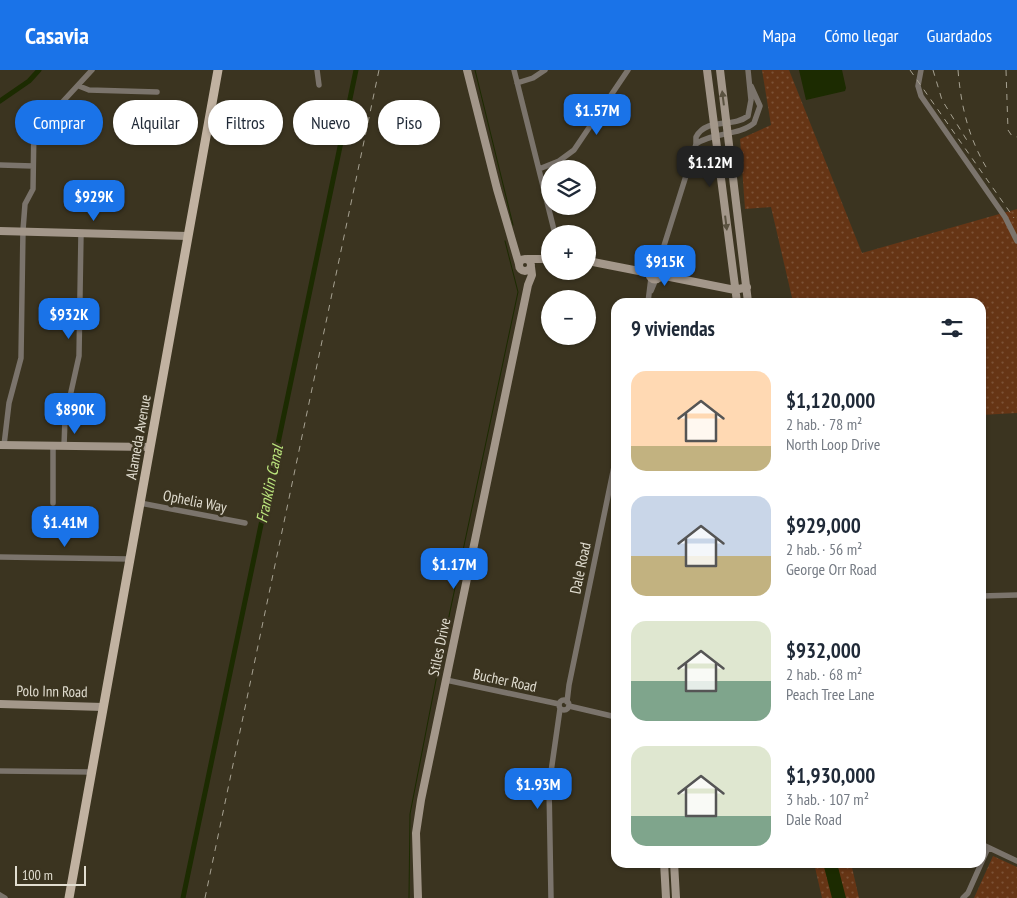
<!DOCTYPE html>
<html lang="es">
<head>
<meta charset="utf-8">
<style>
  body { margin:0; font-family:"PT Sans Narrow",sans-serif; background:#f6f6f7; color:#1f2937; height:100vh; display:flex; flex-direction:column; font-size:19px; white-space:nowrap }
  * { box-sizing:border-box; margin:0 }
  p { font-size:16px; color:#747a83 }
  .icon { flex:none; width:28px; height:28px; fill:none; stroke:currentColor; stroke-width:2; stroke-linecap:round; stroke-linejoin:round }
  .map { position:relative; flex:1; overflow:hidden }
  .details { position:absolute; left:611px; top:228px; width:375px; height:570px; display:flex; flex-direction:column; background:#fff; border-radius:15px; box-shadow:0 1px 4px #0004 }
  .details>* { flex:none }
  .top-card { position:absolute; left:15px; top:30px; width:475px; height:45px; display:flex; gap:10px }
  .controls { position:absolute; left:541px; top:90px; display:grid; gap:10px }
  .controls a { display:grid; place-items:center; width:55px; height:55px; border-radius:50%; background:#fff; box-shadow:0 1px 4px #0004; font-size:25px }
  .scale { position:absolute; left:15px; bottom:12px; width:71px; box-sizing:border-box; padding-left:5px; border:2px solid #e1ddd0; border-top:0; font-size:14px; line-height:18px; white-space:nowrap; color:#e1ddd0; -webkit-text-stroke:4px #3b3420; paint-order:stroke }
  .price { position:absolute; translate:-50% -42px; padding:0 11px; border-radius:10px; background:#1a73e8; color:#fff; font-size:16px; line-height:32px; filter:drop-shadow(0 1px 2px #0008) }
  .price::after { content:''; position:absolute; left:50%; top:30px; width:15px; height:11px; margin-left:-8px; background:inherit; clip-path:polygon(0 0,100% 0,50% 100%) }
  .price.on { background:#222; color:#fff }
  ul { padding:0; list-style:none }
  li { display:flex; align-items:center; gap:15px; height:125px; padding:0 20px }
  li span { display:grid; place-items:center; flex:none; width:140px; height:100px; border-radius:15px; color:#555 }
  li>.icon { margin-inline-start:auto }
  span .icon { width:60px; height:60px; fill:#fffc; stroke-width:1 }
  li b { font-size:21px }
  h2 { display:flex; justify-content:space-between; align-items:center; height:60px; padding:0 20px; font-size:21px }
  .chip { padding:0 18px; border-radius:22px; background:#fff; box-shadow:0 1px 4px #0004; font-size:18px; line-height:45px }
  .chip.on { background:#1a73e8; color:#fff }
  header { display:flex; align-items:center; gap:30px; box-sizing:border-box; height:70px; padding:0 25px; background:#1a73e8; color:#fff }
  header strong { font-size:24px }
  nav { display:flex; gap:28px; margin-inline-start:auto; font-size:18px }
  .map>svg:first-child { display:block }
  .grass { fill:url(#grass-dots) }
  .water { fill:#1c2b01 }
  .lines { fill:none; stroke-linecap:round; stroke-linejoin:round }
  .stream { stroke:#1c2b01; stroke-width:1 }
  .canal { stroke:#1c2b01; stroke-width:5 }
  .street { stroke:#7b746c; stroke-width:5.5 }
  .secondary { stroke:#a3978a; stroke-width:8 }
  .primary { stroke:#c1b2a1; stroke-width:9 }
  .rail { stroke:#a7a292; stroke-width:1; stroke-dasharray:6 6; stroke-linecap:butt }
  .oneway { fill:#5a5240 }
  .labels { text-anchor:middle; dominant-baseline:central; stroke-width:5; stroke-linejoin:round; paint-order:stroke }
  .street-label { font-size:15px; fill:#e1ddd0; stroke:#3b3420 }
  .water-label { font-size:16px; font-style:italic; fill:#bde87e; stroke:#3b3420 }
</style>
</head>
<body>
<header>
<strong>Casavia</strong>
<nav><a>Mapa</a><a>Cómo llegar</a><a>Guardados</a></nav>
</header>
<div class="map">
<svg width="1017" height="828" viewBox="0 0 1017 828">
  <defs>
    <pattern id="grass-dots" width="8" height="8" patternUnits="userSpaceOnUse" patternTransform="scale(1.25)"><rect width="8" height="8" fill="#663515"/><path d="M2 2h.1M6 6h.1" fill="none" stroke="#7c5236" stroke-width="1.8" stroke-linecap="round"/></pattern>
  </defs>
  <rect width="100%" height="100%" fill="#3b3420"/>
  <path class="grass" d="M762,0H789L862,183L1017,139V343L981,345V232H793L771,137L745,139L740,69L771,55Z
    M993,786L1017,797V828H974Z
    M814,793H851L859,828H822Z"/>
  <path class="water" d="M799,0H842L846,18L845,21L806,30Z
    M823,793H837L846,828H832Z"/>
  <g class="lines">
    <path class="stream" d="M475,0L513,155
      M409,828L410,744L442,579L518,222L505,171"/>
    <path class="canal" d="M0,31L29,11L39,0
      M183,828L356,0"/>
    <path class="street" d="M317,0L319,15
      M514,0L555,164
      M921,0L918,16L921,26L1005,147L1017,171
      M517,13L533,8L545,0
      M79,16L89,20L157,22
      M696,74C713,62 739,66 754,53L760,36L751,16
      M0,95L33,96
      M539,99L559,91L574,80L628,0
      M654,198L658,187L662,182
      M659,200L662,182L696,74V67C707,47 733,58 748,46L751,30L748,0
      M651,221L656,209
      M648,232L651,208
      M4,375L9,333L21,288L23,160L25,134L33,119L34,54L56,39L92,0
      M53,376V433
      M64,376L65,349L79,286L81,163
      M140,433L245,453
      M0,487L129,489
      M981,526L1017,525
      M446,610L559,634
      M559 635a5 5 0 1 1 10 0a5 5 0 1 1-10 0Z
      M567,632L569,615L616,387
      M569,636L616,647
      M0,701L92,702
      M981,774L1017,791
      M0,825L5,828
      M551,828L549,716L560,639
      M963,828L968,823L988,778"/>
    <path class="secondary" d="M467,0L497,119L519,194
      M707,0L737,232
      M720,0L748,232
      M0,161L188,166
      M519 195a6 6 0 1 1 12 0a6 6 0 1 1-12 0Z
      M527,189H550
      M588,191L649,203
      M649.5 204a5.5 5.5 0 1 1 11 0a5.5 5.5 0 1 1-11 0Z
      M660,205L735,220L747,217
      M0,375L150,377
      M0,634L103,637
      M664,792L666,828
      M674,792L676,828
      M418,828L416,763L421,730L528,215L532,205L531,197"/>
    <path class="primary" d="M69,828L218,0"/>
    <path class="rail" d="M910,0L1014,148
      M933,0L942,30L968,72
      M958,0C961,37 969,70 989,102
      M1006,0L1008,60L1012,66L1017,67
      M205,828L379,0"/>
  </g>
  <defs><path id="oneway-solid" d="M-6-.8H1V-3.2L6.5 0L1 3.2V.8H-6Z" transform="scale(1.25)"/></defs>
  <g class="oneway">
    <use href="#oneway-solid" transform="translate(723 28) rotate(-97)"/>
    <use href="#oneway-solid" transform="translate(726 153) rotate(83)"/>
  </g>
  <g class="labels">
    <g class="street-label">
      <text transform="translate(138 367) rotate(-80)">Alameda Avenue</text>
      <text transform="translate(195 431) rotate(11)">Ophelia Way</text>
      <text transform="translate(580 498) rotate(-78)">Dale Road</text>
      <text transform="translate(439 577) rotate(-78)">Stiles Drive</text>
      <text transform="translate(505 610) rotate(12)">Bucher Road</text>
      <text transform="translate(52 621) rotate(1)">Polo Inn Road</text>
    </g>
    <g class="water-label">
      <text transform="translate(269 414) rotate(-78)">Franklin Canal</text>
    </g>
  </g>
</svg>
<div class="controls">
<a><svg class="icon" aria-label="layers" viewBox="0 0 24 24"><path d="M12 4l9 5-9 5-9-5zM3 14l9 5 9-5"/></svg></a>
<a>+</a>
<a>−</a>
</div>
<div class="scale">100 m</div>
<b class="price" style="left:597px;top:66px">$1.57M</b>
<b class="price on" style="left:710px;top:118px">$1.12M</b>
<b class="price" style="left:94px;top:152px">$929K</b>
<b class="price" style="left:665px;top:217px">$915K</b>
<b class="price" style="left:69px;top:270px">$932K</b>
<b class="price" style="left:75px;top:365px">$890K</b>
<b class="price" style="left:65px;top:478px">$1.41M</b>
<b class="price" style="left:454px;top:520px">$1.17M</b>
<b class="price" style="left:538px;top:740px">$1.93M</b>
<div class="top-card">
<a class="chip on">Comprar</a>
<a class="chip">Alquilar</a>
<a class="chip">Filtros</a>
<a class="chip">Nuevo</a>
<a class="chip">Piso</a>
</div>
<section class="details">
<h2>9 viviendas<svg class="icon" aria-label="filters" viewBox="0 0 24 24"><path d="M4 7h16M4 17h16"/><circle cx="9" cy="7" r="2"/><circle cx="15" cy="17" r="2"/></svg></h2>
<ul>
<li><span style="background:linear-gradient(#ffd9b3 75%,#c2b280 0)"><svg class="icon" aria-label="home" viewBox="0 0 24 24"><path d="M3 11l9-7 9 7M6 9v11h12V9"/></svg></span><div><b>$1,120,000</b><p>2 hab. · 78 m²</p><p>North Loop Drive</p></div></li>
<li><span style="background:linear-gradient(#c9d6e8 60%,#c2b280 0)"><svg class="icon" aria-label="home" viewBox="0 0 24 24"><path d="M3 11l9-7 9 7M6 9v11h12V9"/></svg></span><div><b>$929,000</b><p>2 hab. · 56 m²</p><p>George Orr Road</p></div></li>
<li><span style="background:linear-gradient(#dfe7d0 60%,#7fa58c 0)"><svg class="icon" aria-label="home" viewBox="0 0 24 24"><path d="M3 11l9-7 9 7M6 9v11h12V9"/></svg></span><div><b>$932,000</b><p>2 hab. · 68 m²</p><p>Peach Tree Lane</p></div></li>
<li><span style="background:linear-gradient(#dfe7d0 70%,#7fa58c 0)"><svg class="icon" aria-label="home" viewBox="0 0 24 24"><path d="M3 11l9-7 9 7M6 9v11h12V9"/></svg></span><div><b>$1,930,000</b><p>3 hab. · 107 m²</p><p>Dale Road</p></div></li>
</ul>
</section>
</div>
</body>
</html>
